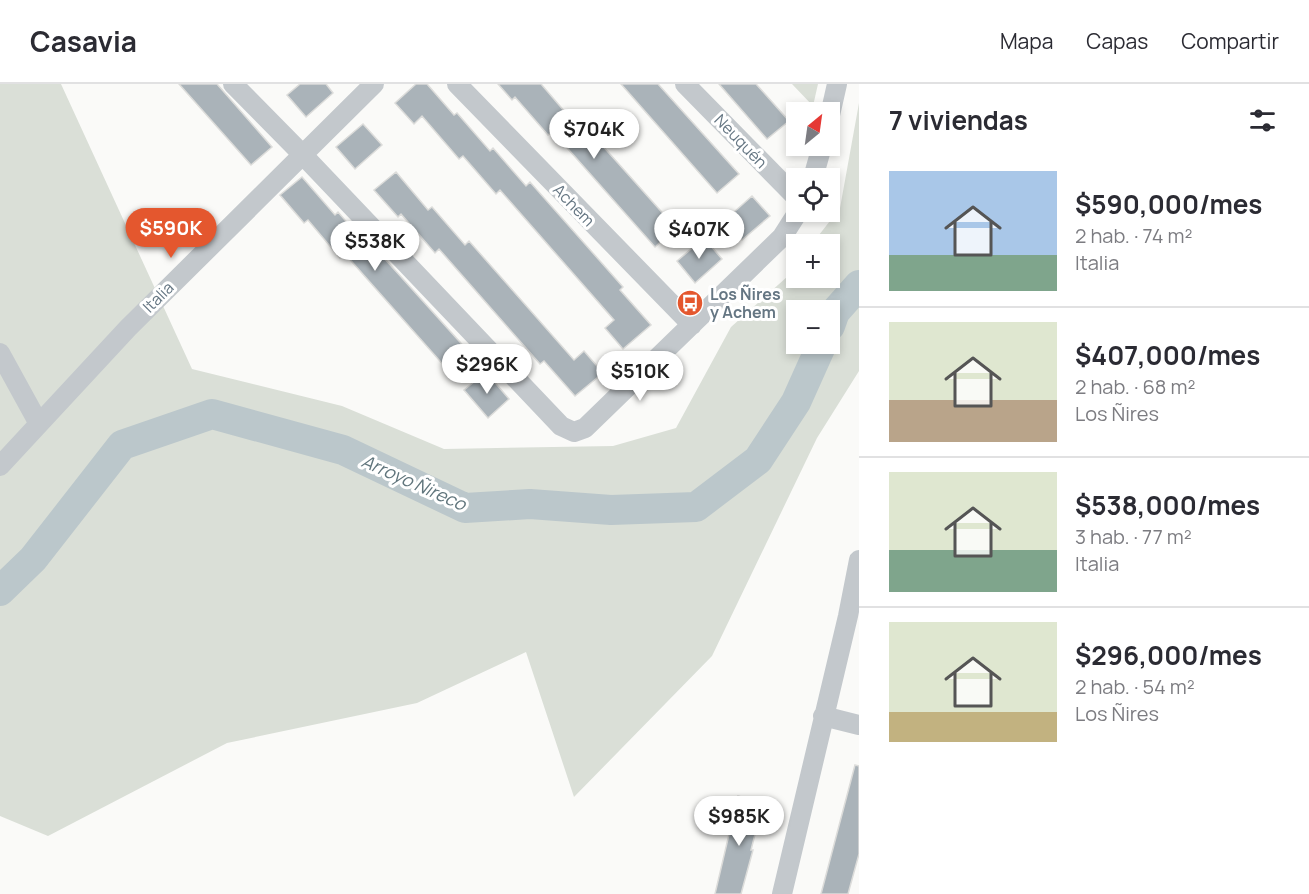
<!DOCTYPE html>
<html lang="es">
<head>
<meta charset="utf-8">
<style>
  body { margin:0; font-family:Manrope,sans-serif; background:#f7f7f7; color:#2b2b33; height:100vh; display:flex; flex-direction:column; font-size:22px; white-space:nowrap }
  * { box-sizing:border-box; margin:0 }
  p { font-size:20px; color:#7c7c81 }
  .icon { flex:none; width:33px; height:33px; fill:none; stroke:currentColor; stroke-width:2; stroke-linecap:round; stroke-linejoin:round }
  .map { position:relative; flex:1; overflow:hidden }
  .details { display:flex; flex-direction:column; background:#fff; width:450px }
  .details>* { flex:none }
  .needle { width:39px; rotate:29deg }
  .fabs { position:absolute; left:786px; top:18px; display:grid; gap:12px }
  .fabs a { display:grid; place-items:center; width:54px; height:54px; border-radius:0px; background:#fff; box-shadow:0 3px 9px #0003; font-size:30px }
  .price { position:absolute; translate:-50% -51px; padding:0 14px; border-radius:21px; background:#fff; color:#222; font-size:20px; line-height:39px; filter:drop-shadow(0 2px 3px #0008) }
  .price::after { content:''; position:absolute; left:50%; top:36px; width:18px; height:14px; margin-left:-9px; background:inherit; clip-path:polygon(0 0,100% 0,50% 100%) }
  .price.current { background:#e4572e; color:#fff }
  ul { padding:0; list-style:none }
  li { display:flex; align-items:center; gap:18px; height:150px; padding:0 30px }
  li+li { border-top:2px solid #e1e1e2 }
  li span { display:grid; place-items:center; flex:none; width:168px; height:120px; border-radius:0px; color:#555 }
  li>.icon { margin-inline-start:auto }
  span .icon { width:72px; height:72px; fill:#fffc; stroke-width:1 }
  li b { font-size:26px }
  h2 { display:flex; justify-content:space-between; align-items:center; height:72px; padding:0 30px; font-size:26px }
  header { display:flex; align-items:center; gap:36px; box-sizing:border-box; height:84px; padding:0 30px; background:#fff; border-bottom:2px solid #e1e1e2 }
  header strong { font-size:28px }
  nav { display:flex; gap:33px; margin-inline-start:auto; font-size:21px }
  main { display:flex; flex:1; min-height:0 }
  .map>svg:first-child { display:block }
  .green { fill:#dadfd7; fill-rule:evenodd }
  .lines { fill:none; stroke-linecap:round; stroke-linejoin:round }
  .river { stroke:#bbc7cb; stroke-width:30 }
  .building { fill:#aab3b9; stroke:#dcdcda; stroke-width:1.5 }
  .minor { stroke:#c3c8cc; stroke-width:20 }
  .labels { text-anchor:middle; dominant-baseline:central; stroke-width:6; stroke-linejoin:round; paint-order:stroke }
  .street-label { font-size:16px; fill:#657683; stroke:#fff }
  .poi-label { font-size:16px; font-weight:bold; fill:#657683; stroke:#fff; text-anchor:start }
  .water-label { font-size:18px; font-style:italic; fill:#60757c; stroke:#fff }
</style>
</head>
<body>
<header>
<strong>Casavia</strong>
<nav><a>Mapa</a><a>Capas</a><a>Compartir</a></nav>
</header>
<main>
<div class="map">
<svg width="859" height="810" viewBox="0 0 859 810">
  <rect width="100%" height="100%" fill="#fafaf8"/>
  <path class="green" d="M0,0H61L192,285L342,322L444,365L613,362L676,344L731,243L788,192L796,181V194H830V160H812L840,124L859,19V287L817,354L712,572L574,713L526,568L417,619L227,659L48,752L0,732ZM796,226H830V260H796Z
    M792,0H818L813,22Z"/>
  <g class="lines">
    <path class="river" d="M830,242L835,228L859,201
      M0,507L33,475L122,361L212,330L343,366L465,424L530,420L611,426L696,423L758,376L796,318L822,260"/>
  </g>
  <path class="building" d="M179,0H217L272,63L251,81Z
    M300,0H326L333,9L306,33L287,11Z
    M416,0H427L454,31L457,29L490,67L493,64L526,102L530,98L623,203L620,206L651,241L623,265L605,244L614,236L500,106L496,110L463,72L459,75L422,32L414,40L395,19Z
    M498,0H541L578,43L583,40L676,144L655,163L553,48L548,51L515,13L512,16Z
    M621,0H658L739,90L717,109Z
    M719,0H756L789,37L767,55Z
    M363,40L382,61L355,85L336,63Z
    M396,88L428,126L432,123L465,161L469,157L574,276L584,267L603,289L575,312L544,277L540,280L439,165L435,169L401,130L398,133L374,106Z
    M302,93L335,131L338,128L371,166L374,163L468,267L447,285L345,170L340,174L308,136L304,139L280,111Z
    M752,112L770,132L742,156L725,136Z
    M704,154L722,175L695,199L677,177Z
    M486,288L509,315L488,334L464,306Z
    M855,681L859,682V770L848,810H821Z
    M738,712L763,719L751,766H753L741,810H715Z"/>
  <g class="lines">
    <path class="minor" d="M233,0L302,70L561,342L574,348L585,344L782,153L798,128
      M457,0L692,241
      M685,0L796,113
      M830,31L837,0
      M813,94L822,62
      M0,269L39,340
      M0,382L128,244L374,0
      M823,632L859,641
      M782,810L848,532L859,476"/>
  </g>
  <defs>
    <symbol id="bus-disc" viewBox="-11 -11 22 22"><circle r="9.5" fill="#e4572e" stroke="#fff"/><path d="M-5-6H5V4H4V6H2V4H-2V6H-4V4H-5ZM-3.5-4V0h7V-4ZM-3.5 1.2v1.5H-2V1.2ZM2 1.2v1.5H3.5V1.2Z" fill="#fff"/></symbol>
  </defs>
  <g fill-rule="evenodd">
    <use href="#bus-disc" x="675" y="204" width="30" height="30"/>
  </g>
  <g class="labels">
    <g class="street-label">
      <text transform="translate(741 57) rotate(46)">Neuquén</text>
      <text transform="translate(574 121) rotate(46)">Achem</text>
      <text transform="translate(158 213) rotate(-45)">Italia</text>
    </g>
    <g class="poi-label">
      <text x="710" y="210">Los Ñires<tspan x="710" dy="18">y Achem</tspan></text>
    </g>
    <g class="water-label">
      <text transform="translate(414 398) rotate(24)">Arroyo Ñireco</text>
    </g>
  </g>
</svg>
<div class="fabs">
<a><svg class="needle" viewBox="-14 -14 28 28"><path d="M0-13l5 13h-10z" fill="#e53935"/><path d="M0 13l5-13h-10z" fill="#7c7c81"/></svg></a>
<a><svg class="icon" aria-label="locate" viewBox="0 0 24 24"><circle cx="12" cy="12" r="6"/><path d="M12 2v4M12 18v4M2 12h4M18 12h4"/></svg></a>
<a>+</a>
<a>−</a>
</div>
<b class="price" style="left:594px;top:76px">$704K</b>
<b class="price current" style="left:171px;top:175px">$590K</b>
<b class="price" style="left:699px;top:176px">$407K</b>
<b class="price" style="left:375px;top:188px">$538K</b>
<b class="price" style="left:487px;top:311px">$296K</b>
<b class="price" style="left:640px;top:318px">$510K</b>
<b class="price" style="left:739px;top:763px">$985K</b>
</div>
<section class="details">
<h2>7 viviendas<svg class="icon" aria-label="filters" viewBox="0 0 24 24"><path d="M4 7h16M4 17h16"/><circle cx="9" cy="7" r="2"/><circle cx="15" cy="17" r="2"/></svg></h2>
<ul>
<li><span style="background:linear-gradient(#a9c7e8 70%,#7fa58c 0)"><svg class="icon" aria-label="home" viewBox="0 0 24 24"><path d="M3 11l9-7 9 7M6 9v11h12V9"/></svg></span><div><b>$590,000/mes</b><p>2 hab. · 74 m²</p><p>Italia</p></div></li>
<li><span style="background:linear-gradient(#dfe7d0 65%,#b9a48a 0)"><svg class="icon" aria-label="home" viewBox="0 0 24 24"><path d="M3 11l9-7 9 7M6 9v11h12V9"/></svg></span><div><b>$407,000/mes</b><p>2 hab. · 68 m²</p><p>Los Ñires</p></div></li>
<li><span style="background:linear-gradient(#dfe7d0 65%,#7fa58c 0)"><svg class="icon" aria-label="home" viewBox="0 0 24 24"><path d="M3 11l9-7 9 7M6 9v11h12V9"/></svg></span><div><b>$538,000/mes</b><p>3 hab. · 77 m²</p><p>Italia</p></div></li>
<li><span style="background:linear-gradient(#dfe7d0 75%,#c2b280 0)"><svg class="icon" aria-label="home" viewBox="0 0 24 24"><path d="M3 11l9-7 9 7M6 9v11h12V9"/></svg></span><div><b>$296,000/mes</b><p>2 hab. · 54 m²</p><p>Los Ñires</p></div></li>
</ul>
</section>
</main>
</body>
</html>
